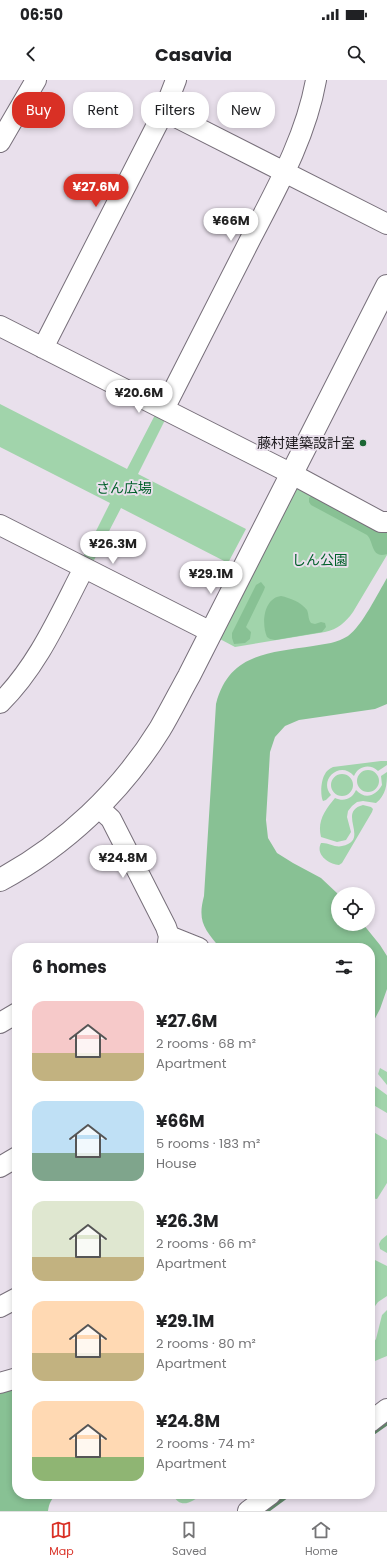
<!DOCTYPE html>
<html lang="en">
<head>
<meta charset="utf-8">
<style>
  body { margin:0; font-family:Poppins,"Noto Sans JP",sans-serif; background:#f2f2f2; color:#202124; height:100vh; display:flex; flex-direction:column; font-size:15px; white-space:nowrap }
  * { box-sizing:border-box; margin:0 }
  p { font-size:13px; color:#757577 }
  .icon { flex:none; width:22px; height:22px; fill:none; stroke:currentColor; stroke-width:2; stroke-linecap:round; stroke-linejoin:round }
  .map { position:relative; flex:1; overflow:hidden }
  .drawer { position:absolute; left:12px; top:863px; width:363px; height:556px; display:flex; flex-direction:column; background:#fff; border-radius:16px; box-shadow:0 2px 6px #0003 }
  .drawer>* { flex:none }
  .top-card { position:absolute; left:12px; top:12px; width:363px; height:36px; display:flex; gap:8px }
  .fabs { position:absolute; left:331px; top:807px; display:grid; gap:8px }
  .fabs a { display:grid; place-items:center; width:44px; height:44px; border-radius:50%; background:#fff; box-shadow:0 2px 6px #0003; font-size:20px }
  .price { position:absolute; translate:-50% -34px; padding:0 9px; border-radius:14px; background:#fff; color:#222; font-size:13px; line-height:26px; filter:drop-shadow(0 1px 2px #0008) }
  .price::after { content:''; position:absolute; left:50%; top:24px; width:12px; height:9px; margin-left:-6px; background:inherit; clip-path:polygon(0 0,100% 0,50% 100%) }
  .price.current { background:#d93025; color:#fff }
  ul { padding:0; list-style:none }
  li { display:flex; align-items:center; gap:12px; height:100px; padding:0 20px }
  li span { display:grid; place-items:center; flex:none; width:112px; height:80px; border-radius:12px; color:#555 }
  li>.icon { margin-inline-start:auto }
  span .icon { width:48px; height:48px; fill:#fffc; stroke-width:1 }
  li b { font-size:17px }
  h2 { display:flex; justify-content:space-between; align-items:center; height:48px; padding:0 20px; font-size:17px }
  .tag { padding:0 14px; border-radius:16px; background:#fff; box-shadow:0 2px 6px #0003; font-size:14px; line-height:36px }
  .tag.current { background:#d93025; color:#fff }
  .status { display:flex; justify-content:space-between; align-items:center; height:28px; padding:0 20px; background:#fff; direction:ltr }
  .status svg { height:11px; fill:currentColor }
  header { display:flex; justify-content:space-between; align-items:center; height:52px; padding:0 20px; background:#fff; font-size:18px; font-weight:700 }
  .tab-bar { display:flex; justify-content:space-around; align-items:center; height:56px; border-top:1px solid #e0e0e0; background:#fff; font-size:11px; color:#757577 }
  .tab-bar a { display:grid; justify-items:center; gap:2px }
  .tab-bar .current { color:#d93025 }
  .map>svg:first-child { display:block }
  .green { fill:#a1d4ab }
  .forest { fill:#88c194 }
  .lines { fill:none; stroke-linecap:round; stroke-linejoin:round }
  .stream { stroke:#608669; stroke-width:6 }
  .street-casing { stroke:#776f7a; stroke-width:22 }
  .secondary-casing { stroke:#776f7a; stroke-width:24 }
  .street { stroke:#fff; stroke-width:20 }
  .secondary { stroke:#fff; stroke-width:22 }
  .poi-dot { fill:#1c6634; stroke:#e9e0ec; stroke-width:1.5 }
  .labels { text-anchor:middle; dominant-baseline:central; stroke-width:4; stroke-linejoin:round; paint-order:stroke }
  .poi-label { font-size:14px; fill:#1c191d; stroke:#e9e0ec; text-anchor:end }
  .park-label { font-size:14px; fill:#00602a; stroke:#e9e0ec }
</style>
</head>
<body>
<div class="status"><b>06:50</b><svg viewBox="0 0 49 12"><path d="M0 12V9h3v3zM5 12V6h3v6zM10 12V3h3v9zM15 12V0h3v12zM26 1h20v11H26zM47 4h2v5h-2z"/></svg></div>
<header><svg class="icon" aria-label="back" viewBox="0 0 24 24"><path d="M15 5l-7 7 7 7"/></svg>Casavia<svg class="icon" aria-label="search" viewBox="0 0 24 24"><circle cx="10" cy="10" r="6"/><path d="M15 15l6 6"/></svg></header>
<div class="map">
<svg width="387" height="1431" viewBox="0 0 387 1431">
  <rect width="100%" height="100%" fill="#e9e0ec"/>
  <path class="green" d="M0,324L127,389L156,333L166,338L138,394L246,449L228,483L121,428L92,484L82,479L110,423L0,367Z
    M301,407L387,453V475L353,532C345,543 338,549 325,552L235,567L218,558L293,410Z
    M381,681H387V685L378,691C370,683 358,686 354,696C340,680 318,700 331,715L326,720L323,721C320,715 321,700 325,694C326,691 329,689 333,687Z
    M357 701a11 11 0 1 1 22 0a11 11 0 1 1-22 0Z
    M387,692C387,705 386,715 376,723L363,721L357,722L352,726L348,731L347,737L351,752L346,760L337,762L321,757C317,741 325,730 335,718C344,722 352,719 356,710C365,720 376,716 382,705L381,696Z
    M331 705a11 11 0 1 1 22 0a11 11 0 1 1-22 0Z
    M363,725L371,727L373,729L372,732L342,783L339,785C329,784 315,775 321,763C328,762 335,768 342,766C371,760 336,732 363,725Z
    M380,988L387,992V1005L378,994Z
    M372,1004L387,1015V1033L370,1023V1006Z
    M370,1050L387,1060V1103L377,1119L370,1118Z
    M387,1155V1173L380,1169L379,1164L381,1160Z
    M371,1178L387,1186V1216L378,1222L370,1233V1195L375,1187L370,1184Z
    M387,1230V1276L370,1283V1268L376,1259L382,1235Z
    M173,1414H203C193,1421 180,1431 173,1414Z"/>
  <path class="forest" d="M312,415H316L387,453V474C371,479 374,462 367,455L311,425L309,422V418Z
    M387,498V624L375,629L299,640L285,646L275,657L270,672L266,740L268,758L277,773L293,783L321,798L338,814V844H363L380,865L387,876V909L380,929L370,948V868H220C205,849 197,842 204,816L216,624C229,573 269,573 313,566C325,564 337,563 348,556C362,546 378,513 387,498Z
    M261,502L265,507L264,510L246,547L251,552L250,559L245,563L234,564L232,558V553L256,505Z
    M281,516C290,518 301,522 307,530C309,535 308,539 311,543L315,544L321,542L325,543L326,547L322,552L275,560L270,559L267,557C261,543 264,518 281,516Z
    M17,1306V1414H57C51,1419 49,1424 48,1431H0V1314L2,1310Z"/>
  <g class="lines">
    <path class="stream" d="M370,1354L387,1342
      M265,1431L288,1414"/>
    <defs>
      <path id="street" d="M164,31L387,144
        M0,62L36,0
        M0,246L292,394L381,442H387
        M43,268L164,31L176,0
        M164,329C193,271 223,214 252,156C278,106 306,56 316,0
        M0,445L211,552
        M0,623C38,586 60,534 84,488
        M98,727L111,739L166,847L169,856L167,868
        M169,856L199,868
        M0,943L17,933
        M0,1087L17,1077
        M0,1227L17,1218
        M0,1303L17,1298
        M370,1342L387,1329
        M248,1431L271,1414"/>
      <path id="secondary" d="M0,800C65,765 121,712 160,649C170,632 179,614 189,596L387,206"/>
    </defs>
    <use href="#street" class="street-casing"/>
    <use href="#secondary" class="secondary-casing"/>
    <use href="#street" class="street"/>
    <use href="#secondary" class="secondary"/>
  </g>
  <circle class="poi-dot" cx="363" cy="363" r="4"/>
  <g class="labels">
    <g class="poi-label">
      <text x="355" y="363">藤村建築設計室</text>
    </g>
    <g class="park-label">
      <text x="124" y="408">さん広場</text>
      <text x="320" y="480">しん公園</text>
    </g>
  </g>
</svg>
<div class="fabs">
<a><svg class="icon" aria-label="locate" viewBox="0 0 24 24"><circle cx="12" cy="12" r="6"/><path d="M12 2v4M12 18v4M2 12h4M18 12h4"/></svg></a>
</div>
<b class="price current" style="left:96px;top:128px">¥27.6M</b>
<b class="price" style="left:231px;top:162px">¥66M</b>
<b class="price" style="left:139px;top:334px">¥20.6M</b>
<b class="price" style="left:113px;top:485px">¥26.3M</b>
<b class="price" style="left:211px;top:515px">¥29.1M</b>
<b class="price" style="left:123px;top:799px">¥24.8M</b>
<div class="top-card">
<a class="tag current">Buy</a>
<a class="tag">Rent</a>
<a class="tag">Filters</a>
<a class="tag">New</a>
</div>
<section class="drawer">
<h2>6 homes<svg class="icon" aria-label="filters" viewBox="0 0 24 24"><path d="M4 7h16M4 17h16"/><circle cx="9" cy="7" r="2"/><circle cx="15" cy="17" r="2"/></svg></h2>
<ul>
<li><span style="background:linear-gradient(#f6c9c9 65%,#c2b280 0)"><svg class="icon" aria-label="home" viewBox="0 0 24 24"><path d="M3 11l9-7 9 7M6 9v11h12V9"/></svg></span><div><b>¥27.6M</b><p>2 rooms · 68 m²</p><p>Apartment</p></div></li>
<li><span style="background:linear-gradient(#bfe0f5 65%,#7fa58c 0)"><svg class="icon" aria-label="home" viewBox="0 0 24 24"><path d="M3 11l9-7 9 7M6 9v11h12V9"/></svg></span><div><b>¥66M</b><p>5 rooms · 183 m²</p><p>House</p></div></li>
<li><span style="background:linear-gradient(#dfe7d0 70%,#c2b280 0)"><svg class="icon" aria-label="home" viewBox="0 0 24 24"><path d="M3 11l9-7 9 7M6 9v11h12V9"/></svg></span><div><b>¥26.3M</b><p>2 rooms · 66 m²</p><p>Apartment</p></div></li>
<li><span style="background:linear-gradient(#ffd9b3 65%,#c2b280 0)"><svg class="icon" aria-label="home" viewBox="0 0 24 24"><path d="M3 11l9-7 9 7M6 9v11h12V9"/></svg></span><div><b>¥29.1M</b><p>2 rooms · 80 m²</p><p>Apartment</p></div></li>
<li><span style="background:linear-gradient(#ffd9b3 70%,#8fb573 0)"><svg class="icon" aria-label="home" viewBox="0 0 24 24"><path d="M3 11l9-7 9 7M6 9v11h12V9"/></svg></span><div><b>¥24.8M</b><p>2 rooms · 74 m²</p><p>Apartment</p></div></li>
</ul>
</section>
</div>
<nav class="tab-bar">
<a class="current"><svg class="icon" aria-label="map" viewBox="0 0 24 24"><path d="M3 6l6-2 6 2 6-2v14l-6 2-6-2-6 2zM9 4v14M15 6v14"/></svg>Map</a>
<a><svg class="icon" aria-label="saved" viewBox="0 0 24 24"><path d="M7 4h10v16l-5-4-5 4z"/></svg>Saved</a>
<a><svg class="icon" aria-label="home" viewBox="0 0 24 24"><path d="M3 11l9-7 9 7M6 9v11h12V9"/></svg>Home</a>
</nav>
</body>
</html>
